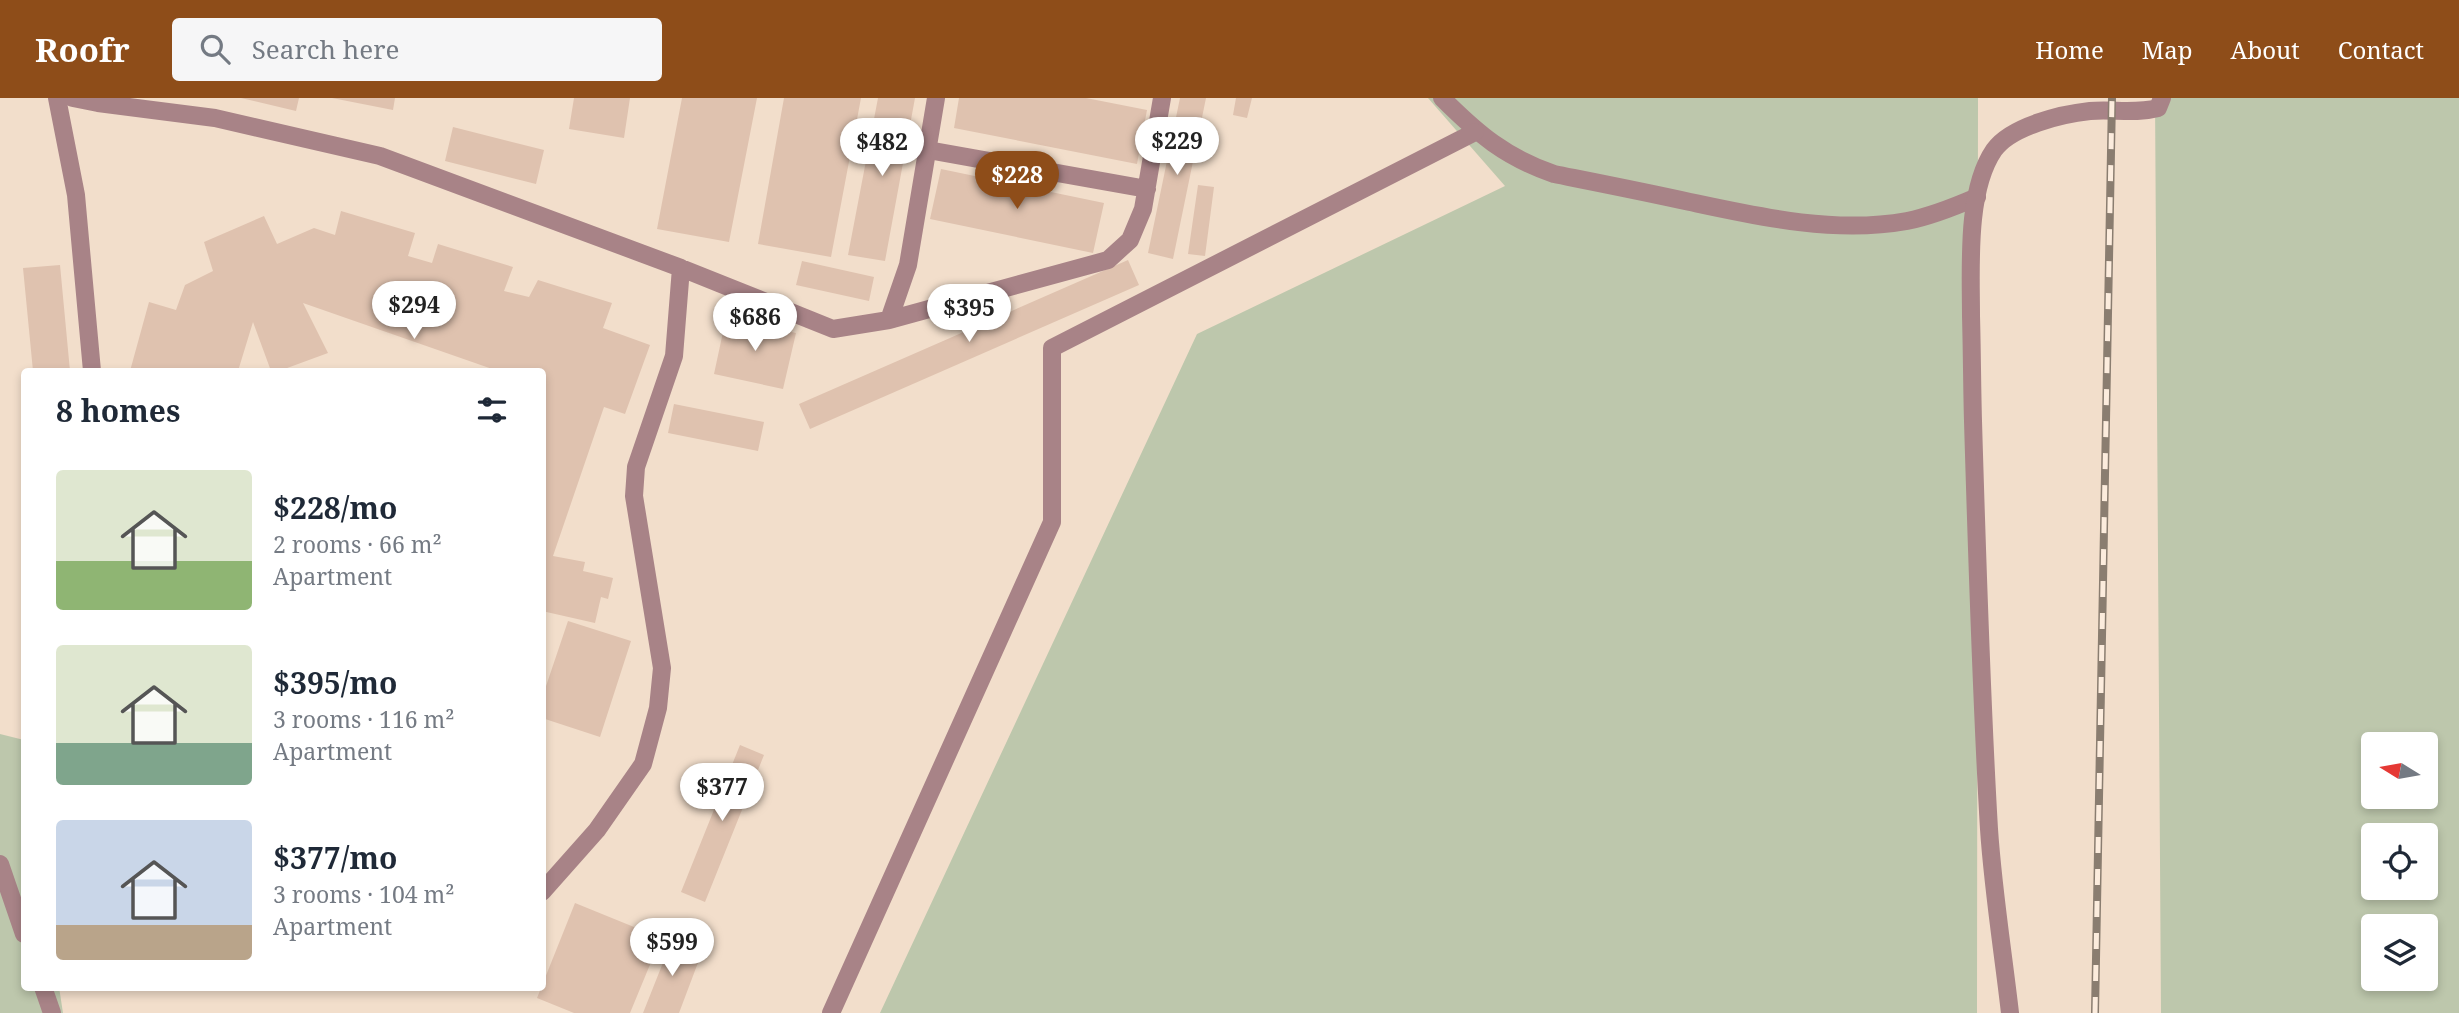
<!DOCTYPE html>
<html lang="en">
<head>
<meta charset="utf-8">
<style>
  body { margin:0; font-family:"Noto Serif",serif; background:#f6f6f7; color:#1f2937; height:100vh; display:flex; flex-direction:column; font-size:26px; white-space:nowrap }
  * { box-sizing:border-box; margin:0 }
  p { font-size:23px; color:#747a83 }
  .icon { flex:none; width:38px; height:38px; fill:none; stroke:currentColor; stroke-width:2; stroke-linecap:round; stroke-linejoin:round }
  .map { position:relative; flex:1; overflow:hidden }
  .sheet { position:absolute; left:21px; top:270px; width:525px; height:623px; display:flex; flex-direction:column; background:#fff; border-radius:7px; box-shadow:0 4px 10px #0003 }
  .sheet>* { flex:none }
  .needle { width:46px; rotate:281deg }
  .tools { position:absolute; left:2361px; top:634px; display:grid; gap:14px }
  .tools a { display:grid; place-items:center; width:77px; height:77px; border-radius:7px; background:#fff; box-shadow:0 4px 10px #0003; font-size:35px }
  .price { position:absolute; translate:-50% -60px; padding:0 16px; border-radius:24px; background:#fff; color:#222; font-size:23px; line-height:46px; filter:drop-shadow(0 2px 4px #0008) }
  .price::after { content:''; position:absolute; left:50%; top:42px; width:21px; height:16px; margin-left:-10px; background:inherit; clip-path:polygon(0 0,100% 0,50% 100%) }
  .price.current { background:#8e4d19; color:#fff }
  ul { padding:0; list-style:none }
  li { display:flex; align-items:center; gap:21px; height:175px; padding:0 35px }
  li span { display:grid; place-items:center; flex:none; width:196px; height:140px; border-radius:7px; color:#555 }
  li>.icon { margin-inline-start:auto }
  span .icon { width:84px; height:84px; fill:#fffc; stroke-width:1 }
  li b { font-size:30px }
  h2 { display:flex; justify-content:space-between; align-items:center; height:84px; padding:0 35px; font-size:30px }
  header { display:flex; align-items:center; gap:42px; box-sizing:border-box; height:98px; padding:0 35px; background:#8e4d19; color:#fff }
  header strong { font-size:33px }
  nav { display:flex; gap:38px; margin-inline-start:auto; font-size:24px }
  .search { width:490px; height:63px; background:#f6f6f7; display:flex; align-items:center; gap:18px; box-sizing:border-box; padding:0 24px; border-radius:7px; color:#747a83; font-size:26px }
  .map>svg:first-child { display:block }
  .green { fill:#bdc7ac; fill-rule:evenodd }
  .building { fill:#dfc2af }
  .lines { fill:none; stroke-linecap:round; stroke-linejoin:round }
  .lane { stroke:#a88387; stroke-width:18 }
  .street { stroke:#a88387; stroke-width:18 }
  .rail-casing { stroke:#8a7d70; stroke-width:8 }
  .rail { stroke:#fcecdd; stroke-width:5; stroke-dasharray:16; stroke-linecap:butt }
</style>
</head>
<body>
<header>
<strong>Roofr</strong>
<div class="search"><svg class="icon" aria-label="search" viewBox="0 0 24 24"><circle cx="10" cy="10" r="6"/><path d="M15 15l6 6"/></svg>Search here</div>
<nav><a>Home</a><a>Map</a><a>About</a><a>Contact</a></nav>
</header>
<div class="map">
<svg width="2459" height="915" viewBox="0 0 2459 915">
  <rect width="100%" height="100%" fill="#f2decb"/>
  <path class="green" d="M1428,0H1978L1977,915H880L1197,236L1505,88Z
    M2155,0H2459V915H2161ZM2373,646H2426V698H2373ZM2373,737H2426V789H2373ZM2373,828H2426V880H2373Z
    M0,636L24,642V889H59L63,915H0Z"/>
  <path class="building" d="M241,0H299L296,13Z
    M332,0H395L393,12Z
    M574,0H630L624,40L569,31Z
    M682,0H757L729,144L657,131Z
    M784,0H861L831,159L758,146Z
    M878,0H915L885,163L848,157Z
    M959,0H1086L1147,12L1137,66L954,30Z
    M1180,0H1206L1173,161L1148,155Z
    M1236,0H1252L1247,20L1233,17Z
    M453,29L544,52L536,86L445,63Z
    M941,71L1104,105L1093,155L930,121Z
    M1198,87L1214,89L1205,158L1188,156Z
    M341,113L415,135L408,158L432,165L438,146L513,169L504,193L529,199L538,182L612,205L603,230L650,247L625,316L604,309L553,458L585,464L583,473L613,480L608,501L601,499L595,525L542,513V273H498L303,205L328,255L279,273H271L253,224L238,273H130L149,204L176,212L185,187L213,173L204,144L264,118L277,146L314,130L335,137Z
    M1128,162L1139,187L810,331L799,306Z
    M802,163L874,179L869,203L796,187Z
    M60,167L70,273H33L23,170Z
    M726,220L796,235L783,291L714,276Z
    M674,306L764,324L758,353L668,335Z
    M568,523L631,543L600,639L542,620V600Z
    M740,647L764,657L705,804L681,794Z
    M575,805L661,840L630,915H574L537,900Z
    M667,827L685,834L678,854L699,862L679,915H643L672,842L664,835Z"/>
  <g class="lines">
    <path class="lane" d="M57,0L76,97L92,273
      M73,0L98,5
      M98,0V5L215,20L380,58L681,170L833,231L889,222L908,167L936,0
      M1442,0C1478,36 1505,59 1554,76C1599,85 1645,94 1690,104C1760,119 1835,136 1907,123C1932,118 1954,109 1977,99
      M928,52L1147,91
      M889,222L1108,162L1130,142L1143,111L1162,0
      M542,794L597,732L643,666L658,610L662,570L634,398L636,369L674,258L681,170"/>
    <path class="street" d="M0,766L24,836
      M43,889L52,915
      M831,915L1052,424V250L1475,34
      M2010,915C2003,854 1993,792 1989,731C1981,595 1977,459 1973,323C1972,288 1972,253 1971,218C1971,169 1966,93 1994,52C2011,28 2062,16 2090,13C2113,11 2135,16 2158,10L2162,0"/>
    <defs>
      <path id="rail" d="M2095,915L2112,0"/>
    </defs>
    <use href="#rail" class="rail-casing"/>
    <use href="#rail" class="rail"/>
  </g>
</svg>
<div class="tools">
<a><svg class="needle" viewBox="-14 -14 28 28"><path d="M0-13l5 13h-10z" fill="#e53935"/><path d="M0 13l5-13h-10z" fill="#747a83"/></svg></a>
<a><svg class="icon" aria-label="locate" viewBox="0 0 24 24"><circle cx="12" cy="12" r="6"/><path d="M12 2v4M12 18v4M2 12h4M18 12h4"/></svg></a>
<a><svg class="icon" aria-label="layers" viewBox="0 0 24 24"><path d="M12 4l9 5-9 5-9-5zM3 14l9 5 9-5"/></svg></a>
</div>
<b class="price" style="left:1177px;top:79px">$229</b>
<b class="price" style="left:882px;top:80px">$482</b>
<b class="price current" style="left:1017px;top:113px">$228</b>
<b class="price" style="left:414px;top:243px">$294</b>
<b class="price" style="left:969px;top:246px">$395</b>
<b class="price" style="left:755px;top:255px">$686</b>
<b class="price" style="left:722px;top:725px">$377</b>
<b class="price" style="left:672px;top:880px">$599</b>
<section class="sheet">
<h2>8 homes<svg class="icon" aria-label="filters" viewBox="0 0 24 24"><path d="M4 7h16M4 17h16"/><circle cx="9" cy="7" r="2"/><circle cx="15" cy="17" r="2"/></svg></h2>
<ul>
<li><span style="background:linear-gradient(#dfe7d0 65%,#8fb573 0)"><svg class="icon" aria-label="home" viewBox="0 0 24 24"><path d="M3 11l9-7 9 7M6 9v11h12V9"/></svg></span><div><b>$228/mo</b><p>2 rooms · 66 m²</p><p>Apartment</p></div></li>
<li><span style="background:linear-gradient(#dfe7d0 70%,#7fa58c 0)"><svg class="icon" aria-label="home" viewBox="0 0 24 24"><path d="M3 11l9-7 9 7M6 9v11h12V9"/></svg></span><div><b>$395/mo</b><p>3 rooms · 116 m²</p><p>Apartment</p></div></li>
<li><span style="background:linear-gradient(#c9d6e8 75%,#b9a48a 0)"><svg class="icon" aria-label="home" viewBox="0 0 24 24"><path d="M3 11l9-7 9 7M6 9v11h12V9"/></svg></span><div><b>$377/mo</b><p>3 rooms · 104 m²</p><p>Apartment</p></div></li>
</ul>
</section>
</div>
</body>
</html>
